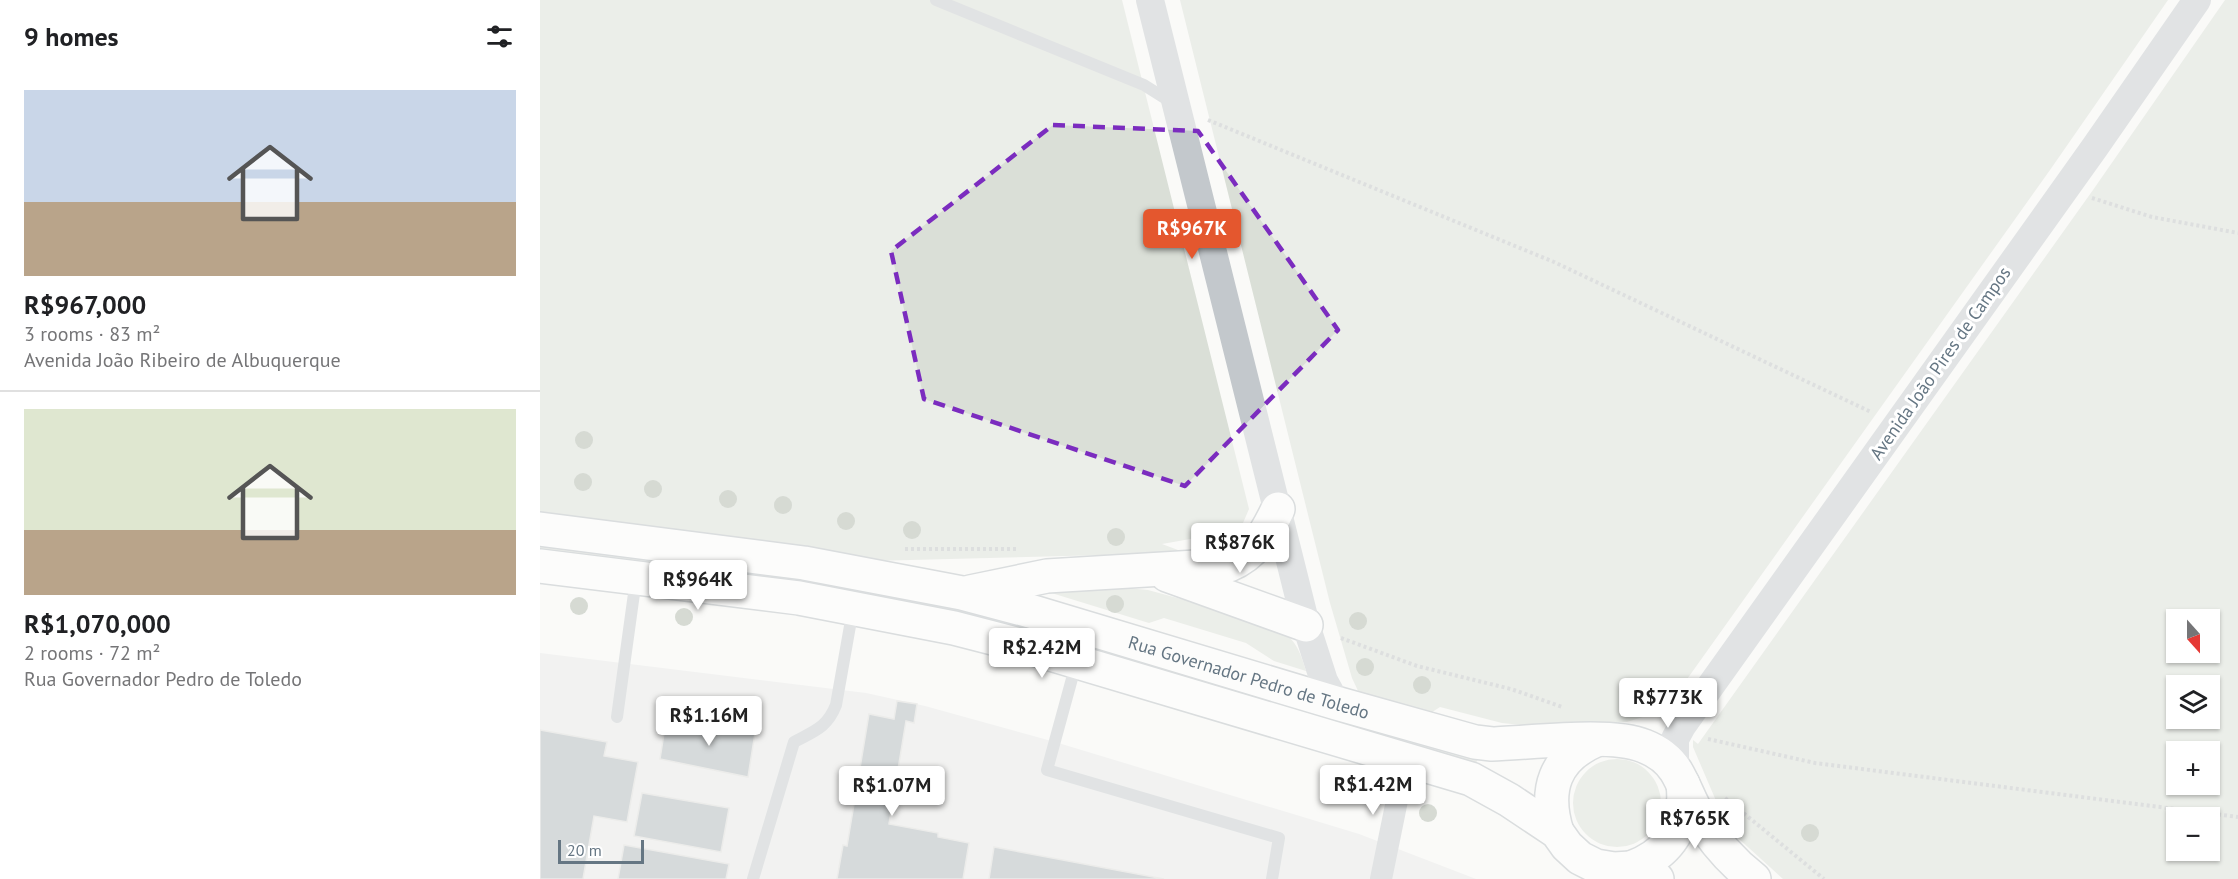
<!DOCTYPE html>
<html lang="en">
<head>
<meta charset="utf-8">
<style>
  body { margin:0; font-family:"PT Sans",sans-serif; background:#f6f6f6; color:#202124; height:100vh; display:flex; flex-direction:column; font-size:22px; white-space:nowrap }
  * { box-sizing:border-box; margin:0 }
  p { font-size:20px; color:#757577 }
  .icon { flex:none; width:33px; height:33px; fill:none; stroke:currentColor; stroke-width:2; stroke-linecap:round; stroke-linejoin:round }
  .map { position:relative; flex:1; overflow:hidden }
  .panel { display:flex; flex-direction:column; background:#fff; width:540px }
  .panel>* { flex:none }
  .needle { width:39px; rotate:159deg }
  .buttons { position:absolute; left:1626px; top:609px; display:grid; gap:12px }
  .buttons a { display:grid; place-items:center; width:54px; height:54px; border-radius:0px; background:#fff; box-shadow:0 2px 4px #0004; font-size:30px }
  .scale { position:absolute; left:18px; bottom:15px; width:86px; box-sizing:border-box; padding-left:6px; border:3px solid #657683; border-top:0; font-size:16px; line-height:21px; white-space:nowrap; color:#657683; -webkit-text-stroke:4px #fff; paint-order:stroke }
  .price { position:absolute; translate:-50% -51px; padding:0 14px; border-radius:6px; background:#fff; color:#222; font-size:20px; line-height:39px; filter:drop-shadow(0 2px 3px #0008) }
  .price::after { content:''; position:absolute; left:50%; top:36px; width:18px; height:14px; margin-left:-9px; background:inherit; clip-path:polygon(0 0,100% 0,50% 100%) }
  .price.active { background:#e4572e; color:#fff }
  ul { padding:0; list-style:none }
  li { display:grid; align-content:center; gap:12px; height:318px; padding:0 24px }
  li+li { border-top:2px solid #e0e0e0 }
  li span { display:grid; place-items:center; height:186px; border-radius:0px; color:#555 }
  li>.icon { margin-inline-start:auto }
  span .icon { width:108px; height:108px; fill:#fffc; stroke-width:1 }
  li b { font-size:26px }
  h2 { display:flex; justify-content:space-between; align-items:center; height:72px; padding:0 24px; font-size:26px }
  main { display:flex; flex:1; min-height:0 }
  .map>svg:first-child { display:block }
  .built { fill:#e8e9e9 }
  .green { fill:#dadfd7; fill-rule:evenodd }
  .building { fill:#aab3b9; stroke:#dcdcda; stroke-width:1.5 }
  .lines { fill:none; stroke-linecap:round; stroke-linejoin:round }
  .secondary-casing { stroke:#b3babf; stroke-width:36 }
  .path { stroke:#bbbfc2; stroke-width:4; stroke-dasharray:3 3; stroke-linecap:butt }
  .service { stroke:#c3c8cc; stroke-width:12 }
  .minor { stroke:#c3c8cc; stroke-width:22 }
  .tertiary { stroke:#c3c8cc; stroke-width:28 }
  .secondary { stroke:#fff; stroke-width:33 }
  .tree { fill:#aab4a7 }
  .marked { fill:none; stroke:#7b2cbf; stroke-width:4.5; stroke-dasharray:12 8; stroke-linejoin:round }
  .labels { text-anchor:middle; dominant-baseline:central; stroke-width:6; stroke-linejoin:round; paint-order:stroke }
  .street-label { font-size:18px; fill:#657683; stroke:#fff }
</style>
</head>
<body>
<main>
<section class="panel">
<h2>9 homes<svg class="icon" aria-label="filters" viewBox="0 0 24 24"><path d="M4 7h16M4 17h16"/><circle cx="9" cy="7" r="2"/><circle cx="15" cy="17" r="2"/></svg></h2>
<ul>
<li><span style="background:linear-gradient(#c9d6e8 60%,#b9a48a 0)"><svg class="icon" aria-label="home" viewBox="0 0 24 24"><path d="M3 11l9-7 9 7M6 9v11h12V9"/></svg></span><div><b>R$967,000</b><p>3 rooms · 83 m²</p><p>Avenida João Ribeiro de Albuquerque</p></div></li>
<li><span style="background:linear-gradient(#dfe7d0 65%,#b9a48a 0)"><svg class="icon" aria-label="home" viewBox="0 0 24 24"><path d="M3 11l9-7 9 7M6 9v11h12V9"/></svg></span><div><b>R$1,070,000</b><p>2 rooms · 72 m²</p><p>Rua Governador Pedro de Toledo</p></div></li>
</ul>
</section>
<div class="map">
<svg width="1698" height="879" viewBox="0 0 1698 879">
  <rect width="100%" height="100%" fill="#fafaf8"/>
  <path class="built" d="M0,653L326,693L385,706L515,742L819,834L936,879H0Z"/>
  <path class="green" d="M0,0H582L709,509L703,523L667,536L622,544L646,553L331,561L0,516Z
    M640,0H1628L1510,170L1135,696L1112,714L1087,722L1001,727L962,723L900,707L886,716L819,693L812,678L790,603Z
    M1685,0H1698V879H1243L1198,838L1177,803L1153,747V740L1158,744L1553,190ZM1636,620H1670V652H1636ZM1636,686H1670V718H1636ZM1636,752H1670V784H1636ZM1636,818H1670V850H1636Z
    M0,544L262,576L419,607L938,758L935,766L484,632L0,553Z
    M587,588L608,590L733,624C754,638 759,647 766,671L734,661L706,643L624,618L609,623L505,591Z
    M1033 803a44 44 0 1 1 88 0a44 44 0 1 1-88 0Z"/>
  <path class="building" d="M357,701L377,704L374,723L366,721L349,824L398,833V837L429,843L423,879H297L303,845L307,846L329,714L354,719Z
    M146,719L215,733L208,777L120,759L125,727L144,731Z
    M0,730L67,742L64,756L98,762L87,822L54,816L43,879H0Z
    M102,793L189,808L181,852L94,836Z
    M84,845L189,864L186,879H78Z
    M454,847L624,879H449Z"/>
  <g class="lines">
    <defs>
      <g id="secondary">
        <path id="s1" d="M0,529L264,563L422,593L490,611L796,703L935,742L952,744C990,743 1071,732 1104,746C1117,751 1129,760 1136,771C1145,786 1150,802 1159,817C1173,840 1192,862 1214,879"/>
        <path d="M0,566L259,598L414,628L480,645L931,779L969,800L1017,832L1027,846L1040,858L1056,866L1074,869L1091,868L1117,879"/>
        <path d="M627,575L766,625"/>
        <path d="M430,592L507,576L689,565C715,554 726,534 738,509"/>
        <path d="M1017,832C1004,790 1014,758 1056,740"/>
        <path d="M1091,868C1130,854 1148,825 1143,784"/>
      </g>
    </defs>
    <use href="#secondary" class="secondary-casing"/>
    <path class="path" d="M668,120L1014,262L1331,412
      M1552,198L1612,217L1698,233
      M365,549H478
      M801,638L877,666L971,689L1022,707
      M1168,739L1275,763L1698,817
      M1185,798L1284,879"/>
    <path class="service" d="M396,0L604,85L631,102
      M536,664L507,770L739,838L732,879
      M77,717L96,579
      M213,879L254,742C274,731 287,728 296,705L313,609"/>
    <path class="minor" d="M841,879L865,761"/>
    <path class="tertiary" d="M610,0L766,625L784,681L796,703
      M1135,770V739L1142,726L1555,147L1657,0"/>
    <use href="#secondary" class="secondary"/>
  </g>
  <g class="tree">
    <circle cx="44" cy="440" r="9"/>
    <circle cx="43" cy="482" r="9"/>
    <circle cx="113" cy="489" r="9"/>
    <circle cx="188" cy="499" r="9"/>
    <circle cx="243" cy="505" r="9"/>
    <circle cx="306" cy="521" r="9"/>
    <circle cx="372" cy="530" r="9"/>
    <circle cx="576" cy="537" r="9"/>
    <circle cx="575" cy="604" r="9"/>
    <circle cx="39" cy="606" r="9"/>
    <circle cx="144" cy="617" r="9"/>
    <circle cx="818" cy="621" r="9"/>
    <circle cx="825" cy="667" r="9"/>
    <circle cx="882" cy="685" r="9"/>
    <circle cx="888" cy="813" r="9"/>
    <circle cx="1270" cy="833" r="9"/>
  </g>
  <path d="M0 0H1698V879H0ZM513,125L658,131L798,330L645,486L384,399L351,251Z" fill="#fafaf8" fill-opacity=".55" fill-rule="evenodd"/>
  <path class="marked" d="M513,125L658,131L798,330L645,486L384,399L351,251Z"/>
  <g class="labels">
    <g class="street-label">
      <text transform="translate(1400 363) rotate(-55)">Avenida João Pires de Campos</text>
      <text stroke="none"><textPath href="#s1" startOffset="726">Rua Governador Pedro de Toledo</textPath></text>
    </g>
  </g>
</svg>
<div class="buttons">
<a><svg class="needle" viewBox="-14 -14 28 28"><path d="M0-13l5 13h-10z" fill="#e53935"/><path d="M0 13l5-13h-10z" fill="#757577"/></svg></a>
<a><svg class="icon" aria-label="layers" viewBox="0 0 24 24"><path d="M12 4l9 5-9 5-9-5zM3 14l9 5 9-5"/></svg></a>
<a>+</a>
<a>−</a>
</div>
<div class="scale">20 m</div>
<b class="price active" style="left:652px;top:260px">R$967K</b>
<b class="price" style="left:700px;top:574px">R$876K</b>
<b class="price" style="left:158px;top:611px">R$964K</b>
<b class="price" style="left:502px;top:679px">R$2.42M</b>
<b class="price" style="left:1128px;top:729px">R$773K</b>
<b class="price" style="left:169px;top:747px">R$1.16M</b>
<b class="price" style="left:833px;top:816px">R$1.42M</b>
<b class="price" style="left:352px;top:817px">R$1.07M</b>
<b class="price" style="left:1155px;top:850px">R$765K</b>
</div>
</main>
</body>
</html>
